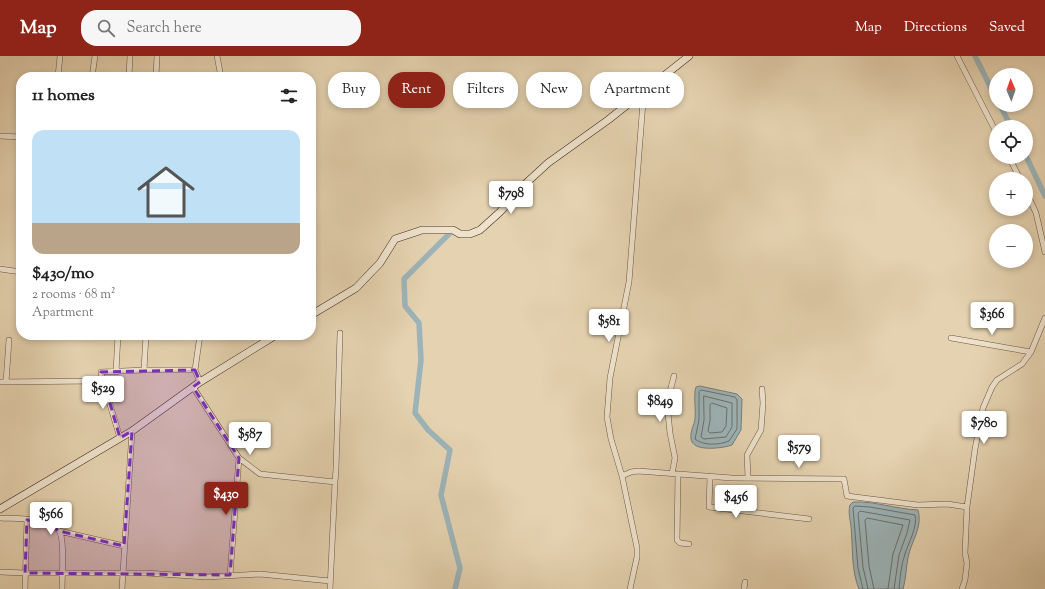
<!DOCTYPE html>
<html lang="en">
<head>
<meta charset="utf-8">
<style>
  body { margin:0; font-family:"Sorts Mill Goudy",serif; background:#f6f6f6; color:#222; height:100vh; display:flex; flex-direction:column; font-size:15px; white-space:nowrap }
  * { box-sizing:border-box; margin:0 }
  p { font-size:13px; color:#767676 }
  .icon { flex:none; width:22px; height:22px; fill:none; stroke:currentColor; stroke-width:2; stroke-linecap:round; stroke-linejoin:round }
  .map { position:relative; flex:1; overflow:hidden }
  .drawer { position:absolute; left:16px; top:16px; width:300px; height:268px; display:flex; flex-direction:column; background:#fff; border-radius:16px; box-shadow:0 2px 6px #0003 }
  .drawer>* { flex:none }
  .hud { position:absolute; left:328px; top:16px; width:380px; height:36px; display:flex; gap:8px }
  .needle { width:26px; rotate:358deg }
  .controls { position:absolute; left:989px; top:12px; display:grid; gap:8px }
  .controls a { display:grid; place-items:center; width:44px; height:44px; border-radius:50%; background:#fff; box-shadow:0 2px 6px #0003; font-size:20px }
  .price { position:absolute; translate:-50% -34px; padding:0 9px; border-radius:4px; background:#fff; color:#222; font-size:13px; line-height:26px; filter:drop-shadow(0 1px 2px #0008) }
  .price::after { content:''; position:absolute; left:50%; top:24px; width:12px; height:9px; margin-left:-6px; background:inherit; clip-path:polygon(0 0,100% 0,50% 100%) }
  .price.current { background:#8f2418; color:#fff }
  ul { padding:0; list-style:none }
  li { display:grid; align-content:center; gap:8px; height:212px; padding:0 16px }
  li span { display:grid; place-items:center; height:124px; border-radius:12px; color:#555 }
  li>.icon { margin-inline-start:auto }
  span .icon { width:72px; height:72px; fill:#fffc; stroke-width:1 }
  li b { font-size:17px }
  h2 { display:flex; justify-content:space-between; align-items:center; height:48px; padding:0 16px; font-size:17px }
  .chip { padding:0 14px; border-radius:16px; background:#fff; box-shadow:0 2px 6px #0003; font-size:14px; line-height:36px }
  .chip.current { background:#8f2418; color:#fff }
  header { display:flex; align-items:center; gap:24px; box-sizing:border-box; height:56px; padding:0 20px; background:#8f2418; color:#fff }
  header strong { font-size:19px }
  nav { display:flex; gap:22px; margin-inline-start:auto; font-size:14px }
  .search { width:280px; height:36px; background:#f6f6f6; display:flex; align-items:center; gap:10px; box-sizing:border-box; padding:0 14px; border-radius:16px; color:#767676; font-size:15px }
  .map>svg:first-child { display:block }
  .water { fill:#9cb4b8; stroke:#787e7b }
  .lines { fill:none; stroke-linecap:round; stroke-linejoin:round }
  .shore { stroke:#6e706c; stroke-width:1 }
  .canal { stroke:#9cb4b8; stroke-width:5.5 }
  .street-casing { stroke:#6a5644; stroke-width:6 }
  .secondary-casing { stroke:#412d20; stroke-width:8 }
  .street { stroke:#eee2cc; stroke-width:5 }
  .secondary { stroke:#eee2cc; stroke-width:7 }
  .marked { fill:#7b2cbf; fill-opacity:0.2; stroke:#7b2cbf; stroke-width:3; stroke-dasharray:8 5; stroke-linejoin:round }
</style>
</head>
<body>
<header>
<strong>Map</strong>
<div class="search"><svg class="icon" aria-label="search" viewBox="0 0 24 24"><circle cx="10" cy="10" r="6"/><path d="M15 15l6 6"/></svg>Search here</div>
<nav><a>Map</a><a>Directions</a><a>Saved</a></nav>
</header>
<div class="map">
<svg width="1045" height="533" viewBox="0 0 1045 533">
  <rect width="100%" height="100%" fill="#e5d2b0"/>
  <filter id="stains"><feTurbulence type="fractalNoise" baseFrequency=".005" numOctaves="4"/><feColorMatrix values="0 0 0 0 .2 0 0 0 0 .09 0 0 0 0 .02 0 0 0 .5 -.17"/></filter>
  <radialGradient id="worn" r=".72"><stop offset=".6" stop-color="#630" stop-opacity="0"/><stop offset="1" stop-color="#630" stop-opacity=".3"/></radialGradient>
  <path class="water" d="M700,330L737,338L742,343L741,374L732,389C724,392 691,397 691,382C690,376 694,369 695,363C696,354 694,345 695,335L696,331Z
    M853,446C875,445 896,453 918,454C923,472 911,485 908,502C906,512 906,523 903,533H859C851,514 853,491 851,470C850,463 848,456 850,449Z"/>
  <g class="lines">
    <path class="shore" d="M701,334L735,341L737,344V373L729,385C719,389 704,390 695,383L699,364V336Z
      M704,340L732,347V371L726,381L704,383L701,381L704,364Z
      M712,347L727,352L726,370L722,376L710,377L708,375L710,365V349Z
      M863,533L858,512L853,452L855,450L870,451L915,459C918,470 908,488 905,498C901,509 900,522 899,533
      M868,533L863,511L858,457L860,455L910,464L907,477L899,499L894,533
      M874,533L869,510L865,464L867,462L903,469L893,498L888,533"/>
    <path class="canal" d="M975,0L996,42
      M1000,49L1011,71
      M1026,100L1045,140
      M453,174L404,223L405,250L419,267L421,304L415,357L428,374L450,394L441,439L460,512L455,533"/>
    <defs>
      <path id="street" d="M217,0L221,21
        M957,0L996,76
        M58,21L60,0
        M92,21L95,0
        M129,21L130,0
        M156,21L157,0
        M0,80L21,81
        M1009,101L1020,123
        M1026,135L1036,157L1045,196
        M0,213L21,216
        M951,282L1031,296
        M144,314L146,279
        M116,316L118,279
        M102,322L120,382
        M0,326L94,325L102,322L101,316L144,314H195
        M6,326L9,284
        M200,326L195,314L200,279
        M193,331L239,402L260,418L335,426
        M672,418L675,402L670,377L667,347L674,320
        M678,418L677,484L680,487L689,488
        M622,420L631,416L638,415L732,422L842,423H844L847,440L918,449L947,448L967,451
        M710,421L709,451L809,463
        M748,421L747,399L761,374L763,347L762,333
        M0,462C16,463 48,461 59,475C65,482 62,522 62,533
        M59,475L124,490
        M0,516L25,517H146L206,521L260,518L330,525
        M230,519L239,402
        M25,533L27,464
        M122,533L132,375
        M330,533L335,426L336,413L340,277
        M630,533L637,501V492L622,420L611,383L607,361L610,322L629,226L643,46L641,37
        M744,533L745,526
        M962,533L965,524L967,507L965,497L967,451L975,393L983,352L992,331L997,324L1022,308L1031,296L1045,262"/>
      <path id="secondary" d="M311,259L356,232L380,207L395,183L422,174H453L460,178H470L480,174L500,156L523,130L548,107L608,64L689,0
        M0,453L132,375L200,326L276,279"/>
    </defs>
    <use href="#street" class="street-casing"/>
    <use href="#secondary" class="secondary-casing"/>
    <use href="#street" class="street"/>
    <use href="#secondary" class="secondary"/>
  </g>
  <path class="marked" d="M195,314L200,326L193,331L239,402L230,519L25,517L27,464L48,467L59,475L124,490L132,375L120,382L101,316Z"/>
  <rect width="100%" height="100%" filter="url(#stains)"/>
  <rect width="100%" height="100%" fill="url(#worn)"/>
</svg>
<div class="controls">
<a><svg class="needle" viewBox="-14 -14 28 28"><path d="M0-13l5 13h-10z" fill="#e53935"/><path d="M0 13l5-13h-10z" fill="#767676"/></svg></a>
<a><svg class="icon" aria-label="locate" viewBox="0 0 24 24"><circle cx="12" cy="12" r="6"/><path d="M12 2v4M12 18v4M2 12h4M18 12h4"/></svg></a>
<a>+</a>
<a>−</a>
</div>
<b class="price" style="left:511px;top:159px">$798</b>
<b class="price" style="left:992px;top:280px">$366</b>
<b class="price" style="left:609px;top:287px">$581</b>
<b class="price" style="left:103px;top:354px">$529</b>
<b class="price" style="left:660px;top:367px">$849</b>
<b class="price" style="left:984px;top:389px">$780</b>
<b class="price" style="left:250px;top:400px">$587</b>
<b class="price" style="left:799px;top:413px">$579</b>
<b class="price current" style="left:226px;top:460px">$430</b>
<b class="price" style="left:736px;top:463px">$456</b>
<b class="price" style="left:51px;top:480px">$566</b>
<div class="hud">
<a class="chip">Buy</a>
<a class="chip current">Rent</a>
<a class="chip">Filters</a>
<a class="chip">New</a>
<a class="chip">Apartment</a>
</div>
<section class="drawer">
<h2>11 homes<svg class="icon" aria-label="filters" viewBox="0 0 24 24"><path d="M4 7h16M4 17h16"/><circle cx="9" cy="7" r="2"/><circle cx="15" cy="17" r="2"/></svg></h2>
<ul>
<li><span style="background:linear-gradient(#bfe0f5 75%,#b9a48a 0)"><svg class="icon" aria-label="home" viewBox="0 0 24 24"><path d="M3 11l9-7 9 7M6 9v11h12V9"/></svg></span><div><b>$430/mo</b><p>2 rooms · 68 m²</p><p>Apartment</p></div></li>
</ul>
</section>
</div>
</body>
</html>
